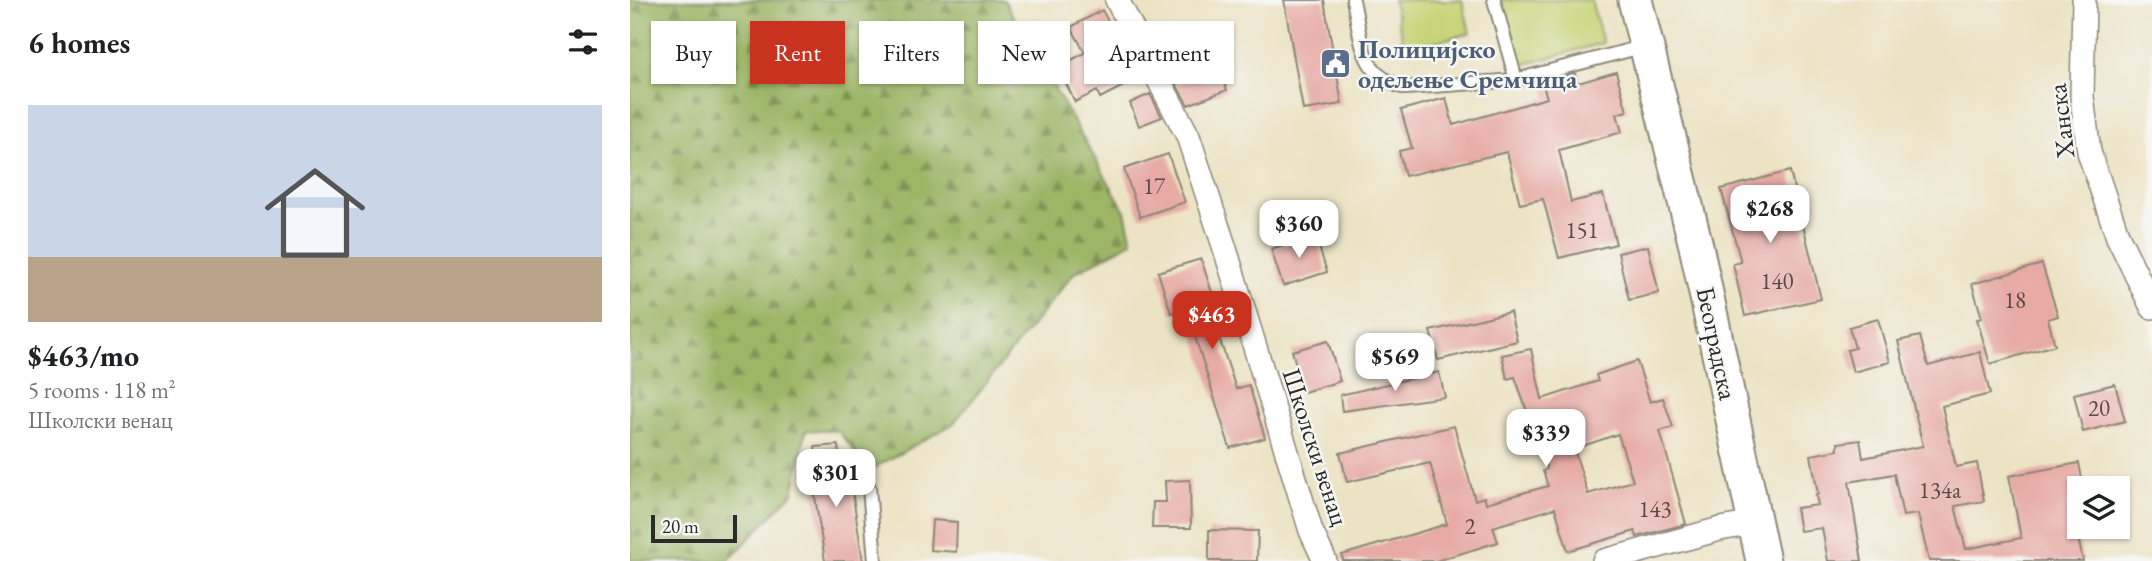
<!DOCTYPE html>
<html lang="en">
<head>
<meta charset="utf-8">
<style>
  body { margin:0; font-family:"EB Garamond",serif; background:#f2f2f2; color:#202124; height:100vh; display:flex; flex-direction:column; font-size:26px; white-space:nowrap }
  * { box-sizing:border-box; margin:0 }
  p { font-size:23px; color:#757577 }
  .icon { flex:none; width:38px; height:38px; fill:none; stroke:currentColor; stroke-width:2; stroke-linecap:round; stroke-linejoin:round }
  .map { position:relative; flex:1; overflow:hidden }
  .details { display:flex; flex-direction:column; background:#fff; width:630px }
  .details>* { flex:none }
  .hud { position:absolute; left:21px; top:21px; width:665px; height:63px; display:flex; gap:14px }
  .buttons { position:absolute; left:1437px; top:476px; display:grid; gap:14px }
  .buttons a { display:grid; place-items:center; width:63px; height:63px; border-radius:0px; background:#fff; box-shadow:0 2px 5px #0004; font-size:35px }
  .scale { position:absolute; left:21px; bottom:18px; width:86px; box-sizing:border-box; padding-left:7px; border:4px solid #2b2b2b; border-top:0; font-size:19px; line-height:24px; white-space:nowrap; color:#2b2b2b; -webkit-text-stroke:5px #f6f6f2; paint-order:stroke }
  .price { position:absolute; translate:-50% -60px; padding:0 16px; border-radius:14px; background:#fff; color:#222; font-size:23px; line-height:46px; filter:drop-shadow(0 2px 4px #0008) }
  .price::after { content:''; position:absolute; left:50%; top:42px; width:21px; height:16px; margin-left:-10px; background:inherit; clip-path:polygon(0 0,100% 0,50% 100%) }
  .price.active { background:#c8321e; color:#fff }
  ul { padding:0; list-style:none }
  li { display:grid; align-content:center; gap:14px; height:371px; padding:0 28px }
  li span { display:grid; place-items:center; height:217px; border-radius:0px; color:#555 }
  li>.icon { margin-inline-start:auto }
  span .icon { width:126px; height:126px; fill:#fffc; stroke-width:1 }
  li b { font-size:30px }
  h2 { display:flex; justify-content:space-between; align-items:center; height:84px; padding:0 28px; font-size:30px }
  .chip { padding:0 24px; border-radius:0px; background:#fff; box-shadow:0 2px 5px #0004; font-size:24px; line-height:63px }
  .chip.active { background:#c8321e; color:#fff }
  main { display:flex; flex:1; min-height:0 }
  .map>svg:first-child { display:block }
  .forest { fill:url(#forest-firs); stroke:#647048; stroke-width:2 }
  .green { fill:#c5d375; stroke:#787f50; stroke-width:2 }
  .building { fill:#e7aaa4; fill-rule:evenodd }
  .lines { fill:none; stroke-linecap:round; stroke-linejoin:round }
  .lane-casing { stroke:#8c8778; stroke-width:16 }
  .street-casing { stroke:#8c8778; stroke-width:26 }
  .secondary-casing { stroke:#8c8778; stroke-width:37 }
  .lane { stroke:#fff; stroke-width:12 }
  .street { stroke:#fff; stroke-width:23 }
  .secondary { stroke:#fff; stroke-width:33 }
  .labels { text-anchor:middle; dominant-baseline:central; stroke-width:5; stroke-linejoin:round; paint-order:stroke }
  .number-label { font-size:23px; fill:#5a4b49 }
  .service-label { font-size:26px; font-weight:bold; fill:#4e5e75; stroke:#f6f6f2; text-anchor:start }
  .street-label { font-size:26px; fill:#2b2b2b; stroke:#f6f6f2 }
</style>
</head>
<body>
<main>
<section class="details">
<h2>6 homes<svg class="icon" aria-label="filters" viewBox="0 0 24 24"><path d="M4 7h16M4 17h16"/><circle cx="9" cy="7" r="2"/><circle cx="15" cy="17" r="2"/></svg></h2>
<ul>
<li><span style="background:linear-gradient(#c9d6e8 70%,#b9a48a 0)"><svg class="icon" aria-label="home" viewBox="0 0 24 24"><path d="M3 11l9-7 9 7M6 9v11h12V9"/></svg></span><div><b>$463/mo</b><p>5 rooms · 118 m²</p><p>Школски венац</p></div></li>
</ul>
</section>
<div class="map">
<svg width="1522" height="561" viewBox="0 0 1522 561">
  <defs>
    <pattern id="forest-firs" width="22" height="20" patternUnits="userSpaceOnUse" patternTransform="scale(1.75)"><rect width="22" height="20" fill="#9cb566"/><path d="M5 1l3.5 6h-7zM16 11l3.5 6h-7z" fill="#7f9354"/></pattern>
  </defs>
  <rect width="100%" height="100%" fill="#f6f6f2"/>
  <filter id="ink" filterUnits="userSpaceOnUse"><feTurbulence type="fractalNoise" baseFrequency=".0143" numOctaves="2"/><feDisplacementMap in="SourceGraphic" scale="14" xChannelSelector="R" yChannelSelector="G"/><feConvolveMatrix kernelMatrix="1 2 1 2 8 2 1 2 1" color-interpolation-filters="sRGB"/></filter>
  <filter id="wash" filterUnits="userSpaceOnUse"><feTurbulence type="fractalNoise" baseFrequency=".00686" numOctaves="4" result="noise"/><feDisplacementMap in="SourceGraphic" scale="28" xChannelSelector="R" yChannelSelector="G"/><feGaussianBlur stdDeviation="1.57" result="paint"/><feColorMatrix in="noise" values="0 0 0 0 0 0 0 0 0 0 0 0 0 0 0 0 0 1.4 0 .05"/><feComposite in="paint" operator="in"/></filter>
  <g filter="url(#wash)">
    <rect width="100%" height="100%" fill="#ece3c4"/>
    <path class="forest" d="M0,0H374L495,211L502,242L444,273L323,424L240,470L208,431L176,430L163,493L98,561H0Z"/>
    <path class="green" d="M763,0H832L840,33L775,49Z
      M871,0H961L973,43L888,66Z"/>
    <g id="blocks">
      <path class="building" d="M654,0H694L712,104L673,110Z
        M472,10L509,78L470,98L467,91L445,102L428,67L455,53L441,27Z
        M581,50L597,90L558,105L546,84L561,78L554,61Z
        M986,72L997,111L987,114L992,132L929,150L941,202L973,194L986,244L929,258L913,199L890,204L877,152L775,176L769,151L782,148L771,110L816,98L823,125L917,98L912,82L945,74L948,83Z
        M520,94L532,117L509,126L500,103Z
        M538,154L555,202L510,217L494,169Z
        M1160,171L1191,299L1115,316L1103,264L1111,262L1091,189Z
        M685,235L697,272L653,286L641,249Z
        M1018,246L1029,293L999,300L988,253Z
        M571,259L588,311L581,313L606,389L619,385L635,438L600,448L557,311L541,313L528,272Z
        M1412,264L1428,316L1418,319L1425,345L1360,364L1347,319L1352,318L1342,284Z
        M880,312L887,341L808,360L800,331Z
        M1248,319L1260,362L1223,372L1217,350L1225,348L1219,327Z
        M1290,336L1298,366L1350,352L1360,394L1312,406L1326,467L1347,463L1354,501L1325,506L1336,549L1391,538L1379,476L1449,463L1453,484L1449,485V499L1440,500L1453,561H1299L1288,514L1273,516L1264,474L1219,482L1232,561H1198L1192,528L1170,531L1166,508L1188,505L1186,495L1188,494L1181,455L1208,450V443L1230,440L1233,458L1293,446L1268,341Z
        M698,341L710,381L674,392L662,351Z
        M901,349L912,399L968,381L966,375L1007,361L1020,402L1033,398L1043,427L1030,431L1056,524L1007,537L1005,531L938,551L925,508L863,527L868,542L806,561H713L712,555L817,524L800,463L717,482L710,453L824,426L845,500L854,497L856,503L918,486L913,471L917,469L885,377L877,379L872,355ZM988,434L1003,481L958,494L944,449Z
        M809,372L815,397L712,411L710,395Z
        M1485,384L1495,421L1453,432L1444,394Z
        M208,445L213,486L221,484L233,561H195L184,490L190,489L185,447Z
        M560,480L561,528H522L523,502H536L535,481Z
        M302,520L327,522L326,552L300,550Z
        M579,530L628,531L627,561H579Z"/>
    </g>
  </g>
  <g filter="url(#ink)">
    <use href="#blocks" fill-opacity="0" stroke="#8c8778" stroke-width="2"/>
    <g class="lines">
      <defs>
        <path id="lane" d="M723,0C732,40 729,75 775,88L886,80L1015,46
          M864,0L886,80
          M239,487L245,561"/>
        <path id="street" d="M487,0L558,136L596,252L681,531L695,561
          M1454,0L1452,97L1459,152L1488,237L1522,307
          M974,561L1090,529L1125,523"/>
        <path id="secondary" d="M1005,0L1066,246L1133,561"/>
      </defs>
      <use href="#lane" class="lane-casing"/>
      <use href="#street" class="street-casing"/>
      <use href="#secondary" class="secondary-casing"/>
      <use href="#lane" class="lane"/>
      <use href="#street" class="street"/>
      <use href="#secondary" class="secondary"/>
    </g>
  </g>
  <defs>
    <symbol id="civic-square" viewBox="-11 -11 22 22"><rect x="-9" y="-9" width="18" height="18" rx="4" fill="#5c6f8a" stroke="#f6f6f2"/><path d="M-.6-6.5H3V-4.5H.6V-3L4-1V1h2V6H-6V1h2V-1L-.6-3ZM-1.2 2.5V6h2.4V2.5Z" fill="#fff"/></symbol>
  </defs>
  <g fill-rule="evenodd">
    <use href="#civic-square" x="688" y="46" width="35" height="35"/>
  </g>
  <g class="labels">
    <g class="number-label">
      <text x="524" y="186">17</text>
      <text x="952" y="230">151</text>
      <text x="1147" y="281">140</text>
      <text x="1385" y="300">18</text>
      <text x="1469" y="408">20</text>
      <text x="1310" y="490">134a</text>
      <text x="1025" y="509">143</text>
      <text x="840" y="526">2</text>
    </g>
    <g class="service-label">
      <text x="728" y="49">Полицијско<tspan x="728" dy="30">одељење Сремчица</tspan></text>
    </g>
    <g class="street-label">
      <text transform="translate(1431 121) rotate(-97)">Ханска</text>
      <text transform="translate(1087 343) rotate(78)">Београдска</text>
      <text transform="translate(686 447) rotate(72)">Школски венац</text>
    </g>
  </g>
</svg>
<div class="buttons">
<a><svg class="icon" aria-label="layers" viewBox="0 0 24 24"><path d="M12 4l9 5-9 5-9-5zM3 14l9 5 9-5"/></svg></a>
</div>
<div class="scale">20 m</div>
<b class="price" style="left:1140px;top:245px">$268</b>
<b class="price" style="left:669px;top:260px">$360</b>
<b class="price active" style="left:582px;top:351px">$463</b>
<b class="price" style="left:765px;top:393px">$569</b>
<b class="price" style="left:916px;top:469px">$339</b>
<b class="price" style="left:206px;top:509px">$301</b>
<div class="hud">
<a class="chip">Buy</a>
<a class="chip active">Rent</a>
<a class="chip">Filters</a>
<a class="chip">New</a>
<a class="chip">Apartment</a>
</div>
</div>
</main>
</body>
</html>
